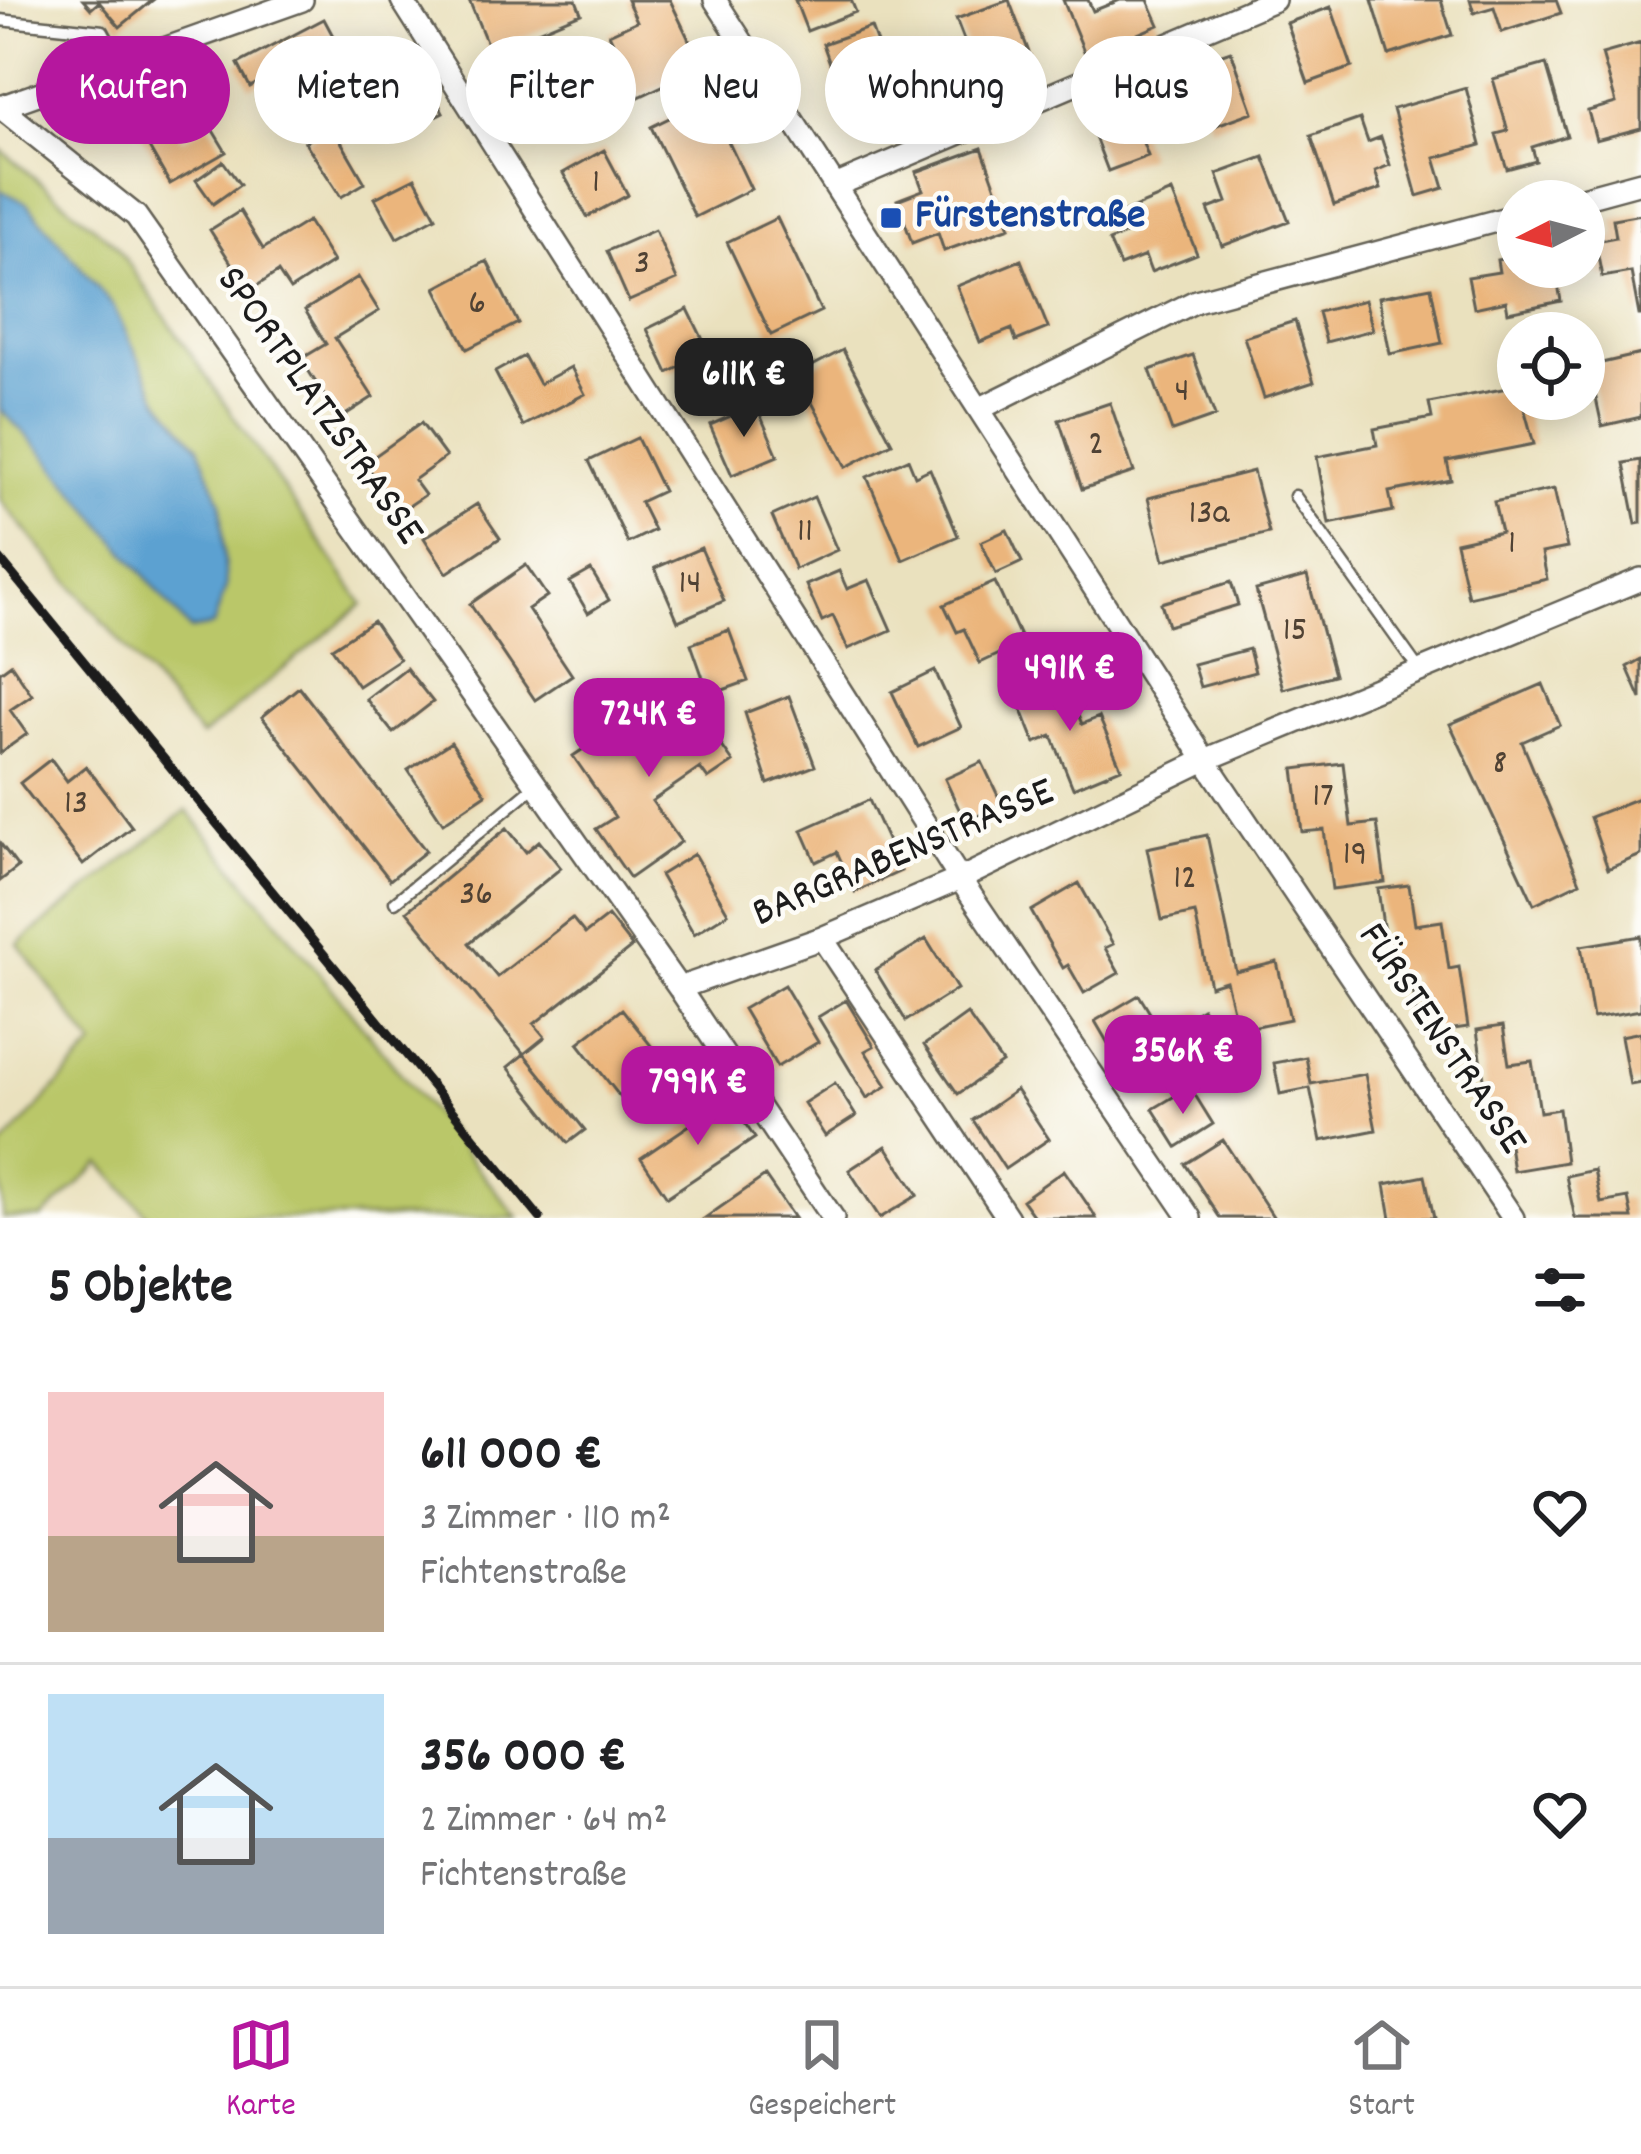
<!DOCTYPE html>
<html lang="de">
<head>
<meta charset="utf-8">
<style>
  body { margin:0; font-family:Dekko,sans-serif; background:#f2f2f2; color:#202124; height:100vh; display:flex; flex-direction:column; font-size:45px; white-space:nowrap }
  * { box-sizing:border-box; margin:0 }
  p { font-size:39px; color:#757577 }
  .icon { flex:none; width:66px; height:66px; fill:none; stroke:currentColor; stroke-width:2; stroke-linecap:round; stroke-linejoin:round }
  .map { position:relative; height:1218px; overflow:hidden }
  .sheet { display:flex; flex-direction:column; background:#fff; flex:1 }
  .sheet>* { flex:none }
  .banner { position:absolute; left:36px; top:36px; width:1569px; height:108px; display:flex; gap:24px }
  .needle { width:78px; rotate:264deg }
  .controls { position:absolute; left:1497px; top:180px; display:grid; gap:24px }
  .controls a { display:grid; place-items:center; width:108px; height:108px; border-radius:50%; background:#fff; box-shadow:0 6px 30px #0003; font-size:60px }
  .price { position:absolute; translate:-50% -102px; padding:0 27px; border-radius:24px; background:#b5179e; color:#fff; font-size:39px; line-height:78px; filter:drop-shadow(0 3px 6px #0008) }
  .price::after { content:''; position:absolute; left:50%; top:72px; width:36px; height:27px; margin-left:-18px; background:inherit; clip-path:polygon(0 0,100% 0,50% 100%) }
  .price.on { background:#222; color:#fff }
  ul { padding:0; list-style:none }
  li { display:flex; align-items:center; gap:36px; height:300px; padding:0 48px }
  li+li { border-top:3px solid #e0e0e0 }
  li span { display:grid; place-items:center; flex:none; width:336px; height:240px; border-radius:0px; color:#555 }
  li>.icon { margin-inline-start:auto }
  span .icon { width:144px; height:144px; fill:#fffc; stroke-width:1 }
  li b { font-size:51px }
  h2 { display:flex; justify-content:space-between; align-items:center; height:144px; padding:0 48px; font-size:51px }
  .tag { padding:0 42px; border-radius:54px; background:#fff; box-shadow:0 6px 30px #0003; font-size:42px; line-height:108px }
  .tag.on { background:#b5179e; color:#fff }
  .menu { display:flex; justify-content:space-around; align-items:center; height:168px; border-top:3px solid #e0e0e0; background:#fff; font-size:33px; color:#757577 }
  .menu a { display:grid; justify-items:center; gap:6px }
  .menu .on { color:#b5179e }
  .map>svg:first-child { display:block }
  .green { fill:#bac769; stroke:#6b7242; stroke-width:3 }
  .water { fill:#5ba1d1; stroke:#3c5e76; stroke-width:3 }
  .building { fill:#ebb57b }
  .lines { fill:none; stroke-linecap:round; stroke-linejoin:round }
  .service-casing { stroke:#646155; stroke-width:15 }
  .minor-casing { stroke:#646155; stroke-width:26 }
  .service { stroke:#fff; stroke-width:10 }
  .minor { stroke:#fff; stroke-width:21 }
  .rail { stroke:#1c1c1c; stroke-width:9 }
  .transit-dot { fill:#1a4fb4; stroke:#fdfcf7; stroke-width:4.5 }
  .labels { text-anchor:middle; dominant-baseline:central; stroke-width:9; stroke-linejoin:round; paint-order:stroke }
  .number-label { font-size:36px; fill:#504234 }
  .transit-label { font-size:42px; font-weight:bold; fill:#164399; stroke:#fdfcf7; text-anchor:start }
  .street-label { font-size:42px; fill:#1c1c1c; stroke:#fdfcf7 }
</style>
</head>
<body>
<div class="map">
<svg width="1641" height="1218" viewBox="0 0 1641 1218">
  <rect width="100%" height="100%" fill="#fdfcf7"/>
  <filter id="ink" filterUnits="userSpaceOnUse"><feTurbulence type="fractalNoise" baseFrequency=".00833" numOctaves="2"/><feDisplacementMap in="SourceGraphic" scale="24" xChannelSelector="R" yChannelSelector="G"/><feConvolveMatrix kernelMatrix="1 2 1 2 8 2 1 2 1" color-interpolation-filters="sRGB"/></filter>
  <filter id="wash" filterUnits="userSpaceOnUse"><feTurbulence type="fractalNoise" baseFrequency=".004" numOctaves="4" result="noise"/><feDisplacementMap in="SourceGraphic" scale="48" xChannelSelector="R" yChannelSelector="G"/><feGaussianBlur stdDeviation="2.7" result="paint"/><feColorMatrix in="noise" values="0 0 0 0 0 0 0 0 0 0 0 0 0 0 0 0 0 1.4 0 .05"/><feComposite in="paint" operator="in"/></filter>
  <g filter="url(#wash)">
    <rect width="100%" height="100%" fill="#eae1be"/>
    <path class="green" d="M0,149L115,244L363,604L201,737L0,500Z
      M187,810L518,1218H150L101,1163L42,1218H3L0,1149L94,1046L18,944Z"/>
    <path class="water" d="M0,190L27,203L113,306L159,399L199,447L221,502L226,587L213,626L190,630L41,450L0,409Z"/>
    <g id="blocks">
      <path class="building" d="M83,0H153L120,27L99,2L91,9Z
        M469,0H576L581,13L490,51Z
        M627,0H670L702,67L639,97L609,34L637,21Z
        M795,0H851L856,12L807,31Z
        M1009,0L1030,55L978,76L956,19Z
        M1063,0H1088L1093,11L1120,0H1148L1159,25L1086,56Z
        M1372,0H1441L1452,35L1389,55Z
        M1470,0H1556L1561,13L1502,32L1494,7L1474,13Z
        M1331,7L1352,67L1308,83L1287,23Z
        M324,19L356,79L411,50L443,112L396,136L378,101L332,126L365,183L341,197L305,142L321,131L288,67L250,87L238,64Z
        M871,27L883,60L835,77L823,44Z
        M1641,43V128L1596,140L1588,111L1616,103L1602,54Z
        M1231,51L1253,112L1211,127L1190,65Z
        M573,61L597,111L536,142L512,93Z
        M1546,64L1567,136L1532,147L1536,161L1507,169L1496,134L1508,131L1493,79Z
        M900,88L908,109L883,119L875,98Z
        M1466,88L1481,145L1435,158L1444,188L1417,196L1393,109Z
        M156,94L182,140L209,124L226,152L170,184L128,111Z
        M708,99L751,189L695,217L651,127Z
        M1127,101L1148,156L1108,171L1087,116Z
        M1360,119L1368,142L1381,137L1390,165L1375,171L1381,189L1334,205L1311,136Z
        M982,148L1010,227L944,251L938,233L912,243L897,200L923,190L916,172Z
        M604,150L628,195L587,217L563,173Z
        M1264,157L1289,221L1222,246L1208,209L1227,202L1217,174Z
        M223,161L240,185L213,204L196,180Z
        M415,178L436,217L397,238L375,198Z
        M1172,192L1197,254L1151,272L1145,256L1120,266L1109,241L1132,231L1124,212Z
        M240,211L263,249L308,221L333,262L290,290L278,272L249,291L210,230Z
        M1641,214V315H1639L1631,272L1602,277L1595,241L1616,237L1613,219Z
        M777,218L821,311L771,335L727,242Z
        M655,230L677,280L629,301L607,251Z
        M1518,256V267H1555L1561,301L1508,312L1506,301L1474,308L1468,277L1499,272L1497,260Z
        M1021,260L1048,328L1016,341L1012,329L980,342L957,286Z
        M487,261L518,323L467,349L436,288Z
        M358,277L379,311L335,338L373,397L339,419L301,359L326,344L305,310Z
        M1431,287L1442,343L1390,354L1379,297Z
        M1365,300L1373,330L1326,342L1318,312Z
        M688,309L709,352L668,373L647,329Z
        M1295,321L1314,382L1264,398L1244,337Z
        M843,350L892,443L846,467L797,374Z
        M1641,354V417L1602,426L1589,366Z
        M1193,355L1215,416L1172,431L1150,370Z
        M524,356L539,384L571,367L585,394L523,426L495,372Z
        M1518,386L1534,444L1447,461L1451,480L1389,492L1393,511L1329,524L1317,457L1377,445L1374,429L1432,418L1429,403Z
        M1110,403L1134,472L1082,489L1059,420Z
        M756,405L778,456L732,475L710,425Z
        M421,423L446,457L414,480L425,495L400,512L365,463Z
        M637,438L663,491L640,502L654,530L628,543L589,461Z
        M908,459L915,476L930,469L958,536L903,560L867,477Z
        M1641,460V523L1636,524L1624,463Z
        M1253,471L1269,533L1164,560L1148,498Z
        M1554,489L1567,548L1542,553L1547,579L1468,597L1456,542L1501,532L1494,502Z
        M814,497L837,550L795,569L772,516Z
        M477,504L500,538L447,573L424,538Z
        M1007,530L1022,562L996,574L981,542Z
        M701,548L724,601L678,621L655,568Z
        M526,565L547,596L528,609L572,675L535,700L470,604Z
        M591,570L609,600L588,613L570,582Z
        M839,571L847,589L869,580L891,630L848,649L833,616L822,621L806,585Z
        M1307,576L1334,675L1283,689L1256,590Z
        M995,582L1023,643L980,663L964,629L957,632L944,605Z
        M1231,582L1238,605L1168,626L1161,603Z
        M373,621L399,659L358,686L332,648Z
        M729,630L748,681L709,695L691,644Z
        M1249,649L1255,672L1200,687L1193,664Z
        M1641,659V699L1627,667Z
        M11,664L32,695L10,710L27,734L0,753V672Z
        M406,668L433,702L393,733L366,699Z
        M935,671L961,727L918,747L892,692Z
        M1064,681L1082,724L1099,717L1121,768L1073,788L1052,736L1035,743L1018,700Z
        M1543,684L1560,725L1522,742L1580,882L1534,904L1450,724Z
        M299,687L426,851L390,880L262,717Z
        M681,687L733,762L708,779L700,768L652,801L681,842L630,878L596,829L615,817L573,756L616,727L635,754L669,730L653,707Z
        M789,696L815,766L768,784L745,713Z
        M451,742L486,794L443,823L408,770Z
        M51,759L67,781L86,766L132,827L83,865L20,783Z
        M982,762L1002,804L965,822L945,779Z
        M1343,763L1351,826L1377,823L1385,882L1332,889L1324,830L1302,832L1294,769Z
        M1641,797V855L1608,869L1590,817Z
        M869,800L901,871L855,892L837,852L816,862L802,830Z
        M507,828L526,852L539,841L561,868L469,943L497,977L572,918L585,934L608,916L632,947L534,1024L545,1037L524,1054L407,911Z
        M1207,835L1236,972L1277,962L1290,1019L1238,1030L1226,981L1210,986L1195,913L1162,920L1147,848Z
        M0,843L18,867L0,881Z
        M694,854L728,913L694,934L660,875Z
        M1079,883L1113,944L1105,948L1119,973L1084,993L1068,965L1063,968L1031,911Z
        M1409,885L1415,925L1442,921L1449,969L1459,967L1468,1027L1419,1034L1411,974L1390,977L1378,889Z
        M1641,936V1010L1593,1018L1581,946Z
        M926,939L957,989L906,1021L875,970Z
        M784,985L818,1042L777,1067L743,1009Z
        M1139,995L1175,1054L1130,1081L1095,1021Z
        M846,1000L874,1046L865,1051L887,1086L867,1098L818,1017Z
        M1202,1008L1225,1044L1200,1060L1177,1024Z
        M622,1009L664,1062L620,1097L578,1043Z
        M967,1014L1002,1063L958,1094L924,1045Z
        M1503,1026L1509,1064L1532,1061L1540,1112L1559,1109L1566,1162L1513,1171L1505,1118L1490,1120L1477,1030Z
        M1641,1032V1083L1630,1085L1621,1036Z
        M524,1054L585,1130L568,1143L508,1067Z
        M1306,1057L1311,1084L1365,1074L1376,1130L1321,1141L1310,1088L1280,1094L1274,1063Z
        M835,1083L856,1116L825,1136L804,1103Z
        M1190,1087L1213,1124L1177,1147L1153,1109Z
        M1016,1090L1049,1139L1005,1169L973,1120Z
        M728,1099L755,1138L667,1197L641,1158Z
        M1223,1140L1274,1218H1220L1185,1164Z
        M886,1146L918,1195L880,1218L849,1170Z
        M1064,1170L1092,1211L1096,1218H1035L1022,1200Z
        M1594,1170L1601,1203L1628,1198L1632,1218H1575L1566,1176Z
        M765,1176L794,1218H705Z
        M1425,1176L1434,1218H1391L1385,1184Z"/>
    </g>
  </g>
  <g filter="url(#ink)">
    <use href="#blocks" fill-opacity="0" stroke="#646155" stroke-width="3"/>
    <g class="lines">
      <defs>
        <path id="service" d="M0,20L103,31L120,63
          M1295,496L1420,671
          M395,902L536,785"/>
        <path id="minor" d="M402,0L960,879L1190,1218
          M715,0L1205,760L1513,1218
          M0,107L136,216L679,988L833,1218
          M1,107L302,0
          M835,186L1274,0
          M1571,201L1641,182
          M979,409L1196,301L1518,215
          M822,938L1008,1218
          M679,988L822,938L960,879L1205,760L1641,579"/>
      </defs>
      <use href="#service" class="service-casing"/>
      <use href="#minor" class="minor-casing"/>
      <use href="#service" class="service"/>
      <use href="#minor" class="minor"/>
      <path class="rail" d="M0,559L540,1218"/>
    </g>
  </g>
  <rect class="transit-dot" x="879" y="206" width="24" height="24" rx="6"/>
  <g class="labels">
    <g class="number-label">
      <text x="596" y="184">1</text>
      <text x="642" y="265">3</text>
      <text x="477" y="305">6</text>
      <text x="1182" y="393">4</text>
      <text x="1096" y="446">2</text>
      <text x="1209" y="515">13a</text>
      <text x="805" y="533">11</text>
      <text x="1512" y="545">1</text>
      <text x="690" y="585">14</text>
      <text x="1295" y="632">15</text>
      <text x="1500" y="765">8</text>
      <text x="1323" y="798">17</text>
      <text x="76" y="805">13</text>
      <text x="1355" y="856">19</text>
      <text x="1185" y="880">12</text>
      <text x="476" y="896">36</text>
    </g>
    <g class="transit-label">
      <text x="915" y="218">Fürstenstraße</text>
    </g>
    <g class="street-label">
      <text transform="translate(318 407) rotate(55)">SPORTPLATZSTRASSE</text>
      <text transform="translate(904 855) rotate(-23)">BARGRABENSTRASSE</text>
      <text transform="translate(1440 1040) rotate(56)">FÜRSTENSTRASSE</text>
    </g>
  </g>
</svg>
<div class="controls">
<a><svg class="needle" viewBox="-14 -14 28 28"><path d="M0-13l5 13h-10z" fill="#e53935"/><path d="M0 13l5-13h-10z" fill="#757577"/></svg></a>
<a><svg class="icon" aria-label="locate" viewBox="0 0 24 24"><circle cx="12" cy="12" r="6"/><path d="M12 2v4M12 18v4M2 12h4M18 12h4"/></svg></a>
</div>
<b class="price on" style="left:744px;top:440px">611K €</b>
<b class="price" style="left:1070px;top:734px">491K €</b>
<b class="price" style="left:649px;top:780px">724K €</b>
<b class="price" style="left:1183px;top:1117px">356K €</b>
<b class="price" style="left:698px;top:1148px">799K €</b>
<div class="banner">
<a class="tag on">Kaufen</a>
<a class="tag">Mieten</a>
<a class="tag">Filter</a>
<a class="tag">Neu</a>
<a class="tag">Wohnung</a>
<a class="tag">Haus</a>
</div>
</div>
<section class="sheet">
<h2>5 Objekte<svg class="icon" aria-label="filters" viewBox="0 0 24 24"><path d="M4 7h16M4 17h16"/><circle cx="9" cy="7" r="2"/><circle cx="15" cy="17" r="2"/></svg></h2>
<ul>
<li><span style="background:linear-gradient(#f6c9c9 60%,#b9a48a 0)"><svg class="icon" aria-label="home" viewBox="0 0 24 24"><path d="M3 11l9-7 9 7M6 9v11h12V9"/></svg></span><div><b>611 000 €</b><p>3 Zimmer · 110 m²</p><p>Fichtenstraße</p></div><svg class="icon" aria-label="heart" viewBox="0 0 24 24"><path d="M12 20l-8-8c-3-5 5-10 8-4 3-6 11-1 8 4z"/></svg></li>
<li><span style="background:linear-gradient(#bfe0f5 60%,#9aa5b1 0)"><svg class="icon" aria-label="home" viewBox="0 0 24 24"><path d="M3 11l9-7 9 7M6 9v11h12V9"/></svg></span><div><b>356 000 €</b><p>2 Zimmer · 64 m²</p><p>Fichtenstraße</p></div><svg class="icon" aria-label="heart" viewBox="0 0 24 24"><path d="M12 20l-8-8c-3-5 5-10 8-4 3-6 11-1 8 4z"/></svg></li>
</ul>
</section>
<nav class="menu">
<a class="on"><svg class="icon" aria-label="map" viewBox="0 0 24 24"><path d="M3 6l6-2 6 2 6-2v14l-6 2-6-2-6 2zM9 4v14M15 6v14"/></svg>Karte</a>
<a><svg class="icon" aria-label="saved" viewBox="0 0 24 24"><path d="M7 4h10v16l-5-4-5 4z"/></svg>Gespeichert</a>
<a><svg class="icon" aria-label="home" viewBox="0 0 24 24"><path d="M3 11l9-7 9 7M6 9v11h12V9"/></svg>Start</a>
</nav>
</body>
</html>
